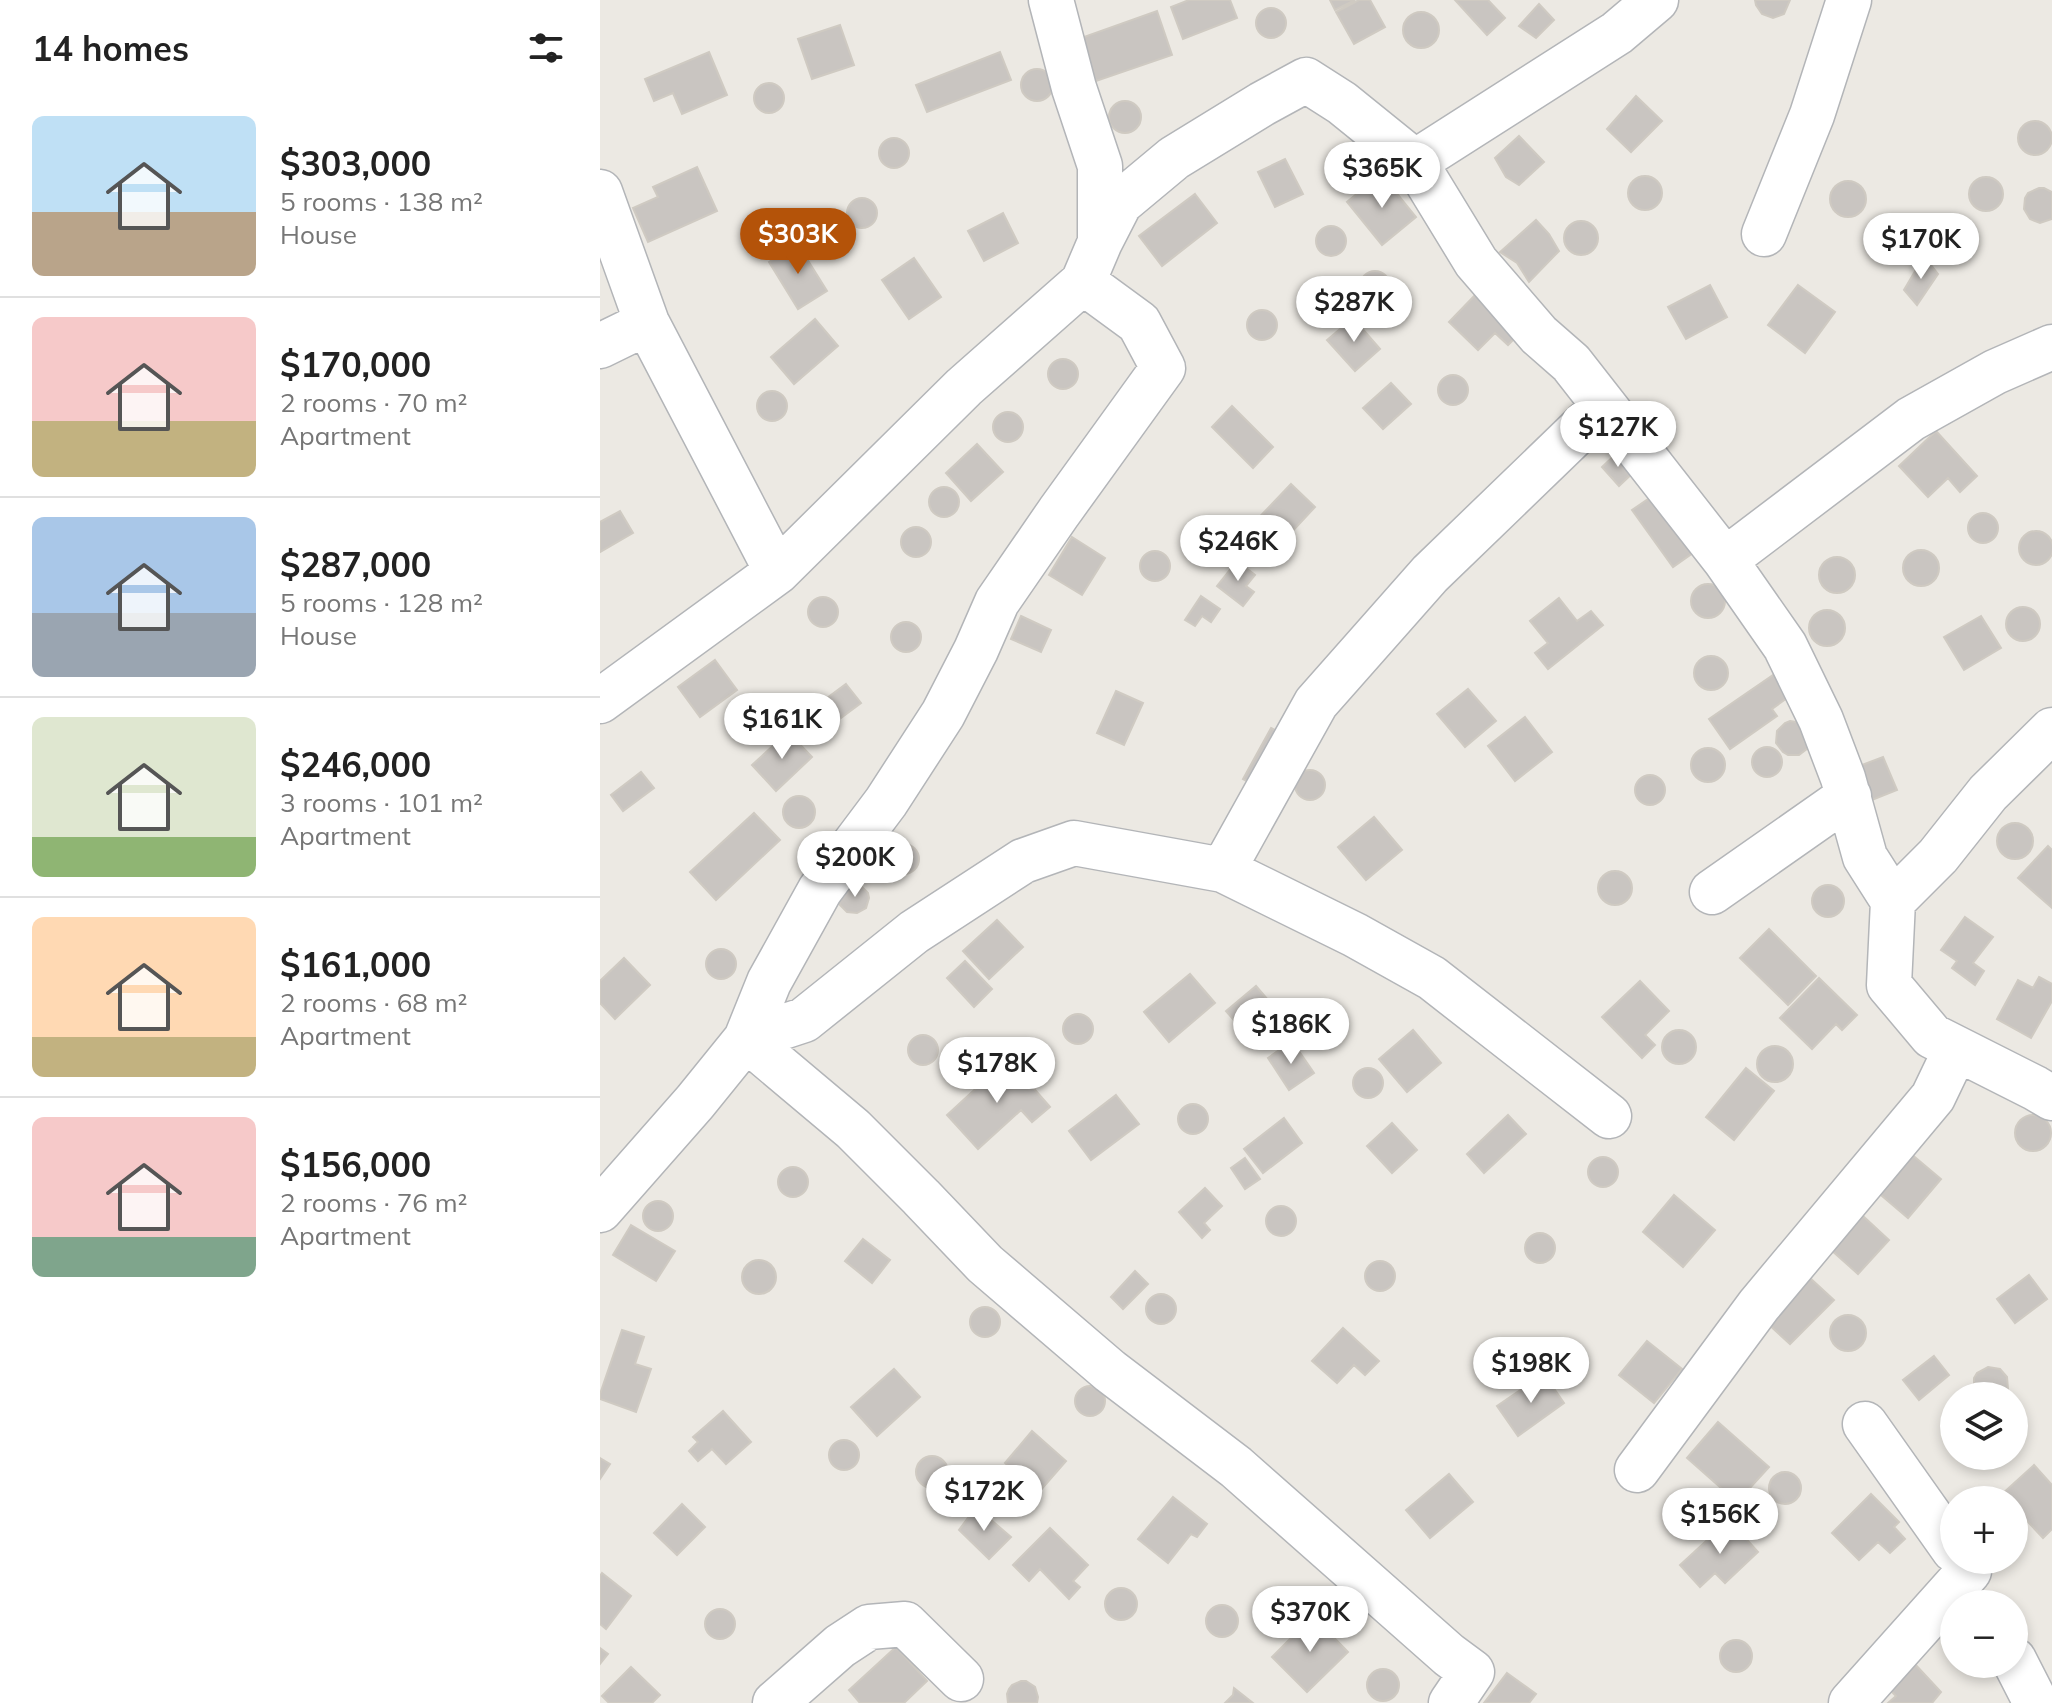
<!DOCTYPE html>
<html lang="en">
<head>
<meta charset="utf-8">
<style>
  body { margin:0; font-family:Mulish,sans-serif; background:#f2f2f2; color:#222; height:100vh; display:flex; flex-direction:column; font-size:30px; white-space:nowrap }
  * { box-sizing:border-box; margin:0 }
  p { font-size:26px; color:#767676 }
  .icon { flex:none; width:44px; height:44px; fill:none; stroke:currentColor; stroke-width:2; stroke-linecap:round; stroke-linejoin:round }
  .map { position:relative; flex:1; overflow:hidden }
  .sheet { display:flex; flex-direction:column; background:#fff; width:600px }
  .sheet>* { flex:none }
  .buttons { position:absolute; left:1340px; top:1382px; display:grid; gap:16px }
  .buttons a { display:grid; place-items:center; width:88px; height:88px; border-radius:50%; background:#fff; box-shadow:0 4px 12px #0003; font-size:40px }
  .price { position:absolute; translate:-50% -68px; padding:0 18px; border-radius:28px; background:#fff; color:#222; font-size:26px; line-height:52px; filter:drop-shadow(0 2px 4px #0008) }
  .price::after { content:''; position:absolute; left:50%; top:48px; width:24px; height:18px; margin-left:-12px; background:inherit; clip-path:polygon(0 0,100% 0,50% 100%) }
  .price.current { background:#b45309; color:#fff }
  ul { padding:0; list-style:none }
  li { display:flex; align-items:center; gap:24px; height:200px; padding:0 32px }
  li+li { border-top:2px solid #e0e0e0 }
  li span { display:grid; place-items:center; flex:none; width:224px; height:160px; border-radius:12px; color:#555 }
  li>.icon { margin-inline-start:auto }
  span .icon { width:96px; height:96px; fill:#fffc; stroke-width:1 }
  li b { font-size:34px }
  h2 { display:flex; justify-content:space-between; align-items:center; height:96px; padding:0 32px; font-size:34px }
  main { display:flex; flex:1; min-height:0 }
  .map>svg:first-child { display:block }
  .building { fill:#c9c5c1; stroke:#cfcac2; stroke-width:2 }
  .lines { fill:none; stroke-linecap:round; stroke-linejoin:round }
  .minor-casing { stroke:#b3b5b8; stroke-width:47 }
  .minor { stroke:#fff; stroke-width:44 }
</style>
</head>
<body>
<main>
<section class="sheet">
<h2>14 homes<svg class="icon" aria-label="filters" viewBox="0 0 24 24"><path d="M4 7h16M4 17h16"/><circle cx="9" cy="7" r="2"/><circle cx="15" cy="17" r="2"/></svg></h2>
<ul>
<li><span style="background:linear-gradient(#bfe0f5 60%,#b9a48a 0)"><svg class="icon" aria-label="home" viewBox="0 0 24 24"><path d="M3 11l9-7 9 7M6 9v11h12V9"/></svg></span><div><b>$303,000</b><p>5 rooms · 138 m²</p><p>House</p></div></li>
<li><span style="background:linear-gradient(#f6c9c9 65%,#c2b280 0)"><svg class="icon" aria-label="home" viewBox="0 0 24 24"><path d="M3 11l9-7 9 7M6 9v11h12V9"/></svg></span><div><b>$170,000</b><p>2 rooms · 70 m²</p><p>Apartment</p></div></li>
<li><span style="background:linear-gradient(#a9c7e8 60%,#9aa5b1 0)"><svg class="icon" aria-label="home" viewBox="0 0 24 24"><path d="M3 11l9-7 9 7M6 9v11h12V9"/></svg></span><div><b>$287,000</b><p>5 rooms · 128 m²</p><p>House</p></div></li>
<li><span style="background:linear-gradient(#dfe7d0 75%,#8fb573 0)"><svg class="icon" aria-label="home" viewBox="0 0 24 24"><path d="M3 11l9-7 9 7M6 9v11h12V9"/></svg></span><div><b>$246,000</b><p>3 rooms · 101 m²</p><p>Apartment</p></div></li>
<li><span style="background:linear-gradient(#ffd9b3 75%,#c2b280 0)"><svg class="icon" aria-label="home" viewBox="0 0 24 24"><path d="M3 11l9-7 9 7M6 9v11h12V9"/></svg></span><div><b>$161,000</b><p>2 rooms · 68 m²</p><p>Apartment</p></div></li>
<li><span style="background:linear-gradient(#f6c9c9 75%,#7fa58c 0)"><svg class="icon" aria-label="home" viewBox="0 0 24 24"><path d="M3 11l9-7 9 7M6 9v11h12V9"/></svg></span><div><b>$156,000</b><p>2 rooms · 76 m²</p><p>Apartment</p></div></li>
</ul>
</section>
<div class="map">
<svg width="1452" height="1703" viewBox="0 0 1452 1703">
  <rect width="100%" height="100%" fill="#ece9e3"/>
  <path class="building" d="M589,0H630L637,18L583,39L571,7Z
    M730,0H755L735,10Z
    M759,0H770L785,27L754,44L736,12Z
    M855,0H888L905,18L887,35Z
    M1155,0H1190L1184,14L1173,18L1162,14L1156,5Z
    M939,4L954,20L936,38L919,26Z
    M656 23a15 15 0 1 1 30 0a15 15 0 1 1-30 0Z
    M557,11L572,55L496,81L481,38Z
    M803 30a18 18 0 1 1 36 0a18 18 0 1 1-36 0Z
    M240,25L254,65L212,79L198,39Z
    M109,52L127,95L82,114L73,93L54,101L45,79Z
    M400,52L411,80L327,112L316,85Z
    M421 85a16 16 0 1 1 32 0a16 16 0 1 1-32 0Z
    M154 98a15 15 0 1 1 30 0a15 15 0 1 1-30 0Z
    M1036,96L1062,121L1031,152L1007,129Z
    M509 117a16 16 0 1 1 32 0a16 16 0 1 1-32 0Z
    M1418 138a17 17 0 1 1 34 0a17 17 0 1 1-34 0Z
    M919,136L944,162L919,185L906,177L895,158Z
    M279 153a15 15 0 1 1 30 0a15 15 0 1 1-30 0Z
    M685,159L703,194L675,207L658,172Z
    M97,167L117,211L48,242L33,208L58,197L53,187Z
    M781,174L816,217L782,245L747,202Z
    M1028 193a17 17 0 1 1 34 0a17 17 0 1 1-34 0Z
    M1369 194a17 17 0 1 1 34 0a17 17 0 1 1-34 0Z
    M1230 199a18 18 0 1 1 36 0a18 18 0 1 1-36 0Z
    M1439,188H1444L1452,192V219L1440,223L1430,219L1424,209L1425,198L1428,193Z
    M595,194L617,223L562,266L539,236Z
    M247 213a15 15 0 1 1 30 0a15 15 0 1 1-30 0Z
    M183,210L195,234L166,248L154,224Z
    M403,213L418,243L384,261L368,231Z
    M936,220L949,234L959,251L929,282L917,263L900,252Z
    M964 238a17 17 0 1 1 34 0a17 17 0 1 1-34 0Z
    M716 241a15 15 0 1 1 30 0a15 15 0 1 1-30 0Z
    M197,243L227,291L198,309L169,262Z
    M1324,256L1338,274L1317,305L1304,290Z
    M314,258L341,297L309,319L282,280Z
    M760 286a15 15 0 1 1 30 0a15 15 0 1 1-30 0Z
    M1110,285L1127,317L1086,339L1068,307Z
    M1198,285L1235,312L1205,353L1168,325Z
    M879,291L921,332L908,345L895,333L878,350L849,322Z
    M647 325a15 15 0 1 1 30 0a15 15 0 1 1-30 0Z
    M753,318L780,349L755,371L727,340Z
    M215,319L238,346L194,384L171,357Z
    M448 374a15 15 0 1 1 30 0a15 15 0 1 1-30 0Z
    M838 390a15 15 0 1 1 30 0a15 15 0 1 1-30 0Z
    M791,383L811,404L783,429L763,408Z
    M157 406a15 15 0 1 1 30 0a15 15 0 1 1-30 0Z
    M632,406L673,447L653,468L612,427Z
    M393 427a15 15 0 1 1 30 0a15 15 0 1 1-30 0Z
    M1336,431L1377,476L1360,492L1348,478L1328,497L1299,466Z
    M377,444L403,472L371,501L346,473Z
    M1018,452L1035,471L1019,486L1002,467Z
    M691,484L715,507L673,552L648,529Z
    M329 502a15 15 0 1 1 30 0a15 15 0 1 1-30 0Z
    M1060,491L1100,548L1073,567L1032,510Z
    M20,511L33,533L0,552V522Z
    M1368 528a15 15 0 1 1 30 0a15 15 0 1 1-30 0Z
    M301 542a15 15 0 1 1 30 0a15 15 0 1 1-30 0Z
    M1419 548a17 17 0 1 1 34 0a17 17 0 1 1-34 0Z
    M472,537L505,558L482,595L449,575Z
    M1303 568a18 18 0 1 1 36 0a18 18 0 1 1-36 0Z
    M540 566a15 15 0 1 1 30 0a15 15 0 1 1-30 0Z
    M1219 575a18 18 0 1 1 36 0a18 18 0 1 1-36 0Z
    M637,561L655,575L646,586L654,592L643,606L617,586Z
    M1091 601a17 17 0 1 1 34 0a17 17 0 1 1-34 0Z
    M601,596L620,609L611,622L602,616L595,626L585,620Z
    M208 612a15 15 0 1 1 30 0a15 15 0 1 1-30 0Z
    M959,598L977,621L991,611L1003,625L948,669L935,653L948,643L930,621Z
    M1406 624a17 17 0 1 1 34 0a17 17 0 1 1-34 0Z
    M1209 628a18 18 0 1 1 36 0a18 18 0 1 1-36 0Z
    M421,616L451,630L441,652L411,639Z
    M1381,616L1401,648L1364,670L1344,637Z
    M291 637a15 15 0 1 1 30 0a15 15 0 1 1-30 0Z
    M1094 673a17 17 0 1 1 34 0a17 17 0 1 1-34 0Z
    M115,660L137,690L100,717L78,687Z
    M1179,671L1194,693L1172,709L1177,716L1130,749L1109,719Z
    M246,684L261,703L234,723L219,704Z
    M868,689L896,721L865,747L837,714Z
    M516,691L543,703L524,745L497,733Z
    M925,717L952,752L915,781L888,746Z
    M1190,721L1202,723L1208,748L1199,755H1188L1183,752L1176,743L1177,731L1185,723Z
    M671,728L682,734L654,785L643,779Z
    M188,732L212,757L176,791L152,765Z
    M1152 762a15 15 0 1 1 30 0a15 15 0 1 1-30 0Z
    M1091 765a17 17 0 1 1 34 0a17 17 0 1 1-34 0Z
    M1283,757L1297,790L1267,802L1254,768Z
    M695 785a15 15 0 1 1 30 0a15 15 0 1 1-30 0Z
    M41,772L54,788L23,811L11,795Z
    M1035 790a15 15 0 1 1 30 0a15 15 0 1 1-30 0Z
    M183 812a16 16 0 1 1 32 0a16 16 0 1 1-32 0Z
    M154,813L180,840L116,900L90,872Z
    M774,817L802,850L766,880L738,847Z
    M1397 841a18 18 0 1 1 36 0a18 18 0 1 1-36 0Z
    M289 859a15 15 0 1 1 30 0a15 15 0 1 1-30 0Z
    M1448,846L1452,850V908L1418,878Z
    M998 888a17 17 0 1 1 34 0a17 17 0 1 1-34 0Z
    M252,884L261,886L268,893L269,898L266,908L257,913L247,912L240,905L239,901Z
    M1212 901a16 16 0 1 1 32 0a16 16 0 1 1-32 0Z
    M1365,917L1393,937L1373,963L1384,971L1375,985L1352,968L1357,961L1341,950Z
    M397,920L423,947L389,979L363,951Z
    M1169,929L1216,976L1188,1005L1140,958Z
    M106 964a15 15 0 1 1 30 0a15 15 0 1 1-30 0Z
    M24,958L50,985L15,1019L0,1003V981Z
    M365,961L392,989L374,1007L347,978Z
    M590,974L615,1003L569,1042L544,1012Z
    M1439,977L1452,984V1001L1431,1038L1397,1019L1418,980L1433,988Z
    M1219,978L1257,1015L1242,1030L1236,1024L1212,1049L1180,1018Z
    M1040,981L1069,1011L1045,1035L1055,1045L1042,1058L1002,1017Z
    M656,986L668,1000L639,1026L626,1011Z
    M463 1029a15 15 0 1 1 30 0a15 15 0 1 1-30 0Z
    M1062 1047a17 17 0 1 1 34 0a17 17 0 1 1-34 0Z
    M813,1030L841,1063L807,1092L779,1059Z
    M308 1050a15 15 0 1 1 30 0a15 15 0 1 1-30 0Z
    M692,1041L714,1073L689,1090L668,1058Z
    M1157 1064a18 18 0 1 1 36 0a18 18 0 1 1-36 0Z
    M408,1059L450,1107L432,1122L421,1110L378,1149L347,1115Z
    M753 1083a15 15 0 1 1 30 0a15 15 0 1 1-30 0Z
    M1146,1068L1174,1091L1134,1140L1106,1117Z
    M516,1095L539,1124L491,1160L469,1131Z
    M578 1119a15 15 0 1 1 30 0a15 15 0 1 1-30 0Z
    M908,1115L926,1134L884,1173L867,1154Z
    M1415 1133a18 18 0 1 1 36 0a18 18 0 1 1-36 0Z
    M684,1118L702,1143L663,1173L644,1149Z
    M792,1123L817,1150L792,1173L767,1146Z
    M1310,1153L1341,1179L1308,1218L1268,1184Z
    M988 1172a15 15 0 1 1 30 0a15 15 0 1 1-30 0Z
    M645,1158L660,1179L645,1189L631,1168Z
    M178 1182a15 15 0 1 1 30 0a15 15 0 1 1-30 0Z
    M605,1188L622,1206L604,1223L610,1230L602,1238L579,1212Z
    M1074,1195L1115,1230L1083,1267L1043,1232Z
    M43 1216a15 15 0 1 1 30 0a15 15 0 1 1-30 0Z
    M666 1221a15 15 0 1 1 30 0a15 15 0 1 1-30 0Z
    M1263,1216L1289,1240L1258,1274L1231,1250Z
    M31,1225L75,1251L56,1281L13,1255Z
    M925 1248a15 15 0 1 1 30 0a15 15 0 1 1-30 0Z
    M263,1239L290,1260L272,1283L245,1261Z
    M142 1277a17 17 0 1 1 34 0a17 17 0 1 1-34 0Z
    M765 1276a15 15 0 1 1 30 0a15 15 0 1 1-30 0Z
    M535,1271L548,1284L523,1309L511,1297Z
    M1429,1275L1447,1299L1415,1323L1397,1299Z
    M1210,1278L1234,1300L1190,1344L1167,1323Z
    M546 1309a15 15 0 1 1 30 0a15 15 0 1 1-30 0Z
    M370 1322a15 15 0 1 1 30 0a15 15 0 1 1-30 0Z
    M1230 1333a18 18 0 1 1 36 0a18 18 0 1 1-36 0Z
    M743,1328L779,1361L765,1375L754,1365L737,1383L712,1361Z
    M22,1330L44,1337L35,1364L51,1369L36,1412L0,1399V1394Z
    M1047,1341L1082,1369L1054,1403L1019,1375Z
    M1334,1356L1349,1375L1319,1400L1303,1380Z
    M1388,1367L1400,1369L1407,1377L1408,1389L1404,1396L1377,1395L1374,1390V1378L1377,1373Z
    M294,1369L320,1397L277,1436L251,1407Z
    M944,1374L964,1403L918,1436L897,1406Z
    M475 1401a15 15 0 1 1 30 0a15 15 0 1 1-30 0Z
    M123,1411L151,1442L126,1464L112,1449L98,1461L89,1451L98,1442L93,1437Z
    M1118,1422L1169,1467L1137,1502L1087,1458Z
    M432,1431L466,1461L439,1492L405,1463Z
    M229 1455a15 15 0 1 1 30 0a15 15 0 1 1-30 0Z
    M316 1472a16 16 0 1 1 32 0a16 16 0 1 1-32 0Z
    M0,1458L10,1464L0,1479Z
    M1434,1465L1452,1485V1529L1443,1538L1414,1507V1500H1407L1402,1494Z
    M1169 1488a16 16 0 1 1 32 0a16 16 0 1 1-32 0Z
    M849,1474L873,1502L830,1538L806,1510Z
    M1271,1494L1299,1522L1294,1527L1305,1539L1290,1553L1278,1542L1259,1560L1232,1533Z
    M573,1497L607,1524L597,1537L591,1534L568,1563L538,1539Z
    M1145,1501L1166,1521L1152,1535L1131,1515Z
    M82,1504L105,1527L77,1555L54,1533Z
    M376,1507L411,1537L389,1559L359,1530Z
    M1129,1520L1158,1552L1125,1583L1115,1573L1100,1587L1080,1565Z
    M450,1528L488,1565L473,1581L480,1587L469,1599L440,1569L429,1581L413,1565Z
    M2,1573L31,1596L6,1629L0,1624V1576Z
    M505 1604a16 16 0 1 1 32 0a16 16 0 1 1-32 0Z
    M606 1621a16 16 0 1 1 32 0a16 16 0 1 1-32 0Z
    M105 1624a15 15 0 1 1 30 0a15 15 0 1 1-30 0Z
    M713,1616L748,1652L707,1692L672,1657Z
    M1120 1656a16 16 0 1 1 32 0a16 16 0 1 1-32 0Z
    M296,1647L327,1681L304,1703H260L249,1690Z
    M0,1648L8,1654L0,1664Z
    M1313,1662L1341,1692L1332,1703H1288L1296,1696L1288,1688Z
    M31,1667L60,1695L52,1703H9L2,1696Z
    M767 1685a16 16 0 1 1 32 0a16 16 0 1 1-32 0Z
    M907,1673L936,1694L929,1703H884Z
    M421,1681H426L435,1687L438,1697L437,1703H408L407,1694L409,1689L412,1685Z
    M634,1688L653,1703H625L633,1695Z"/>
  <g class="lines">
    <defs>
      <path id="minor" d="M451,0L474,88L500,166V239
        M815,162L1017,33L1056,0
        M0,192L47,323
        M1164,234L1212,115L1249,0
        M483,282L539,323L563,368L459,512L397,602L376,650L343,714L286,802L220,890L169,982L146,1039L253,1129L321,1197L385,1264L510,1371L636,1467L849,1655L872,1672L851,1703
        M0,346L47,323L177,572
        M1125,560L1311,419L1395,372L1452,347
        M0,701L177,572L364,387L483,282L500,242L520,203L574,158L662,104L706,80L742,103L815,162L876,262L939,335L971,363L1125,560L1185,646L1221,720L1243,778L1265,857L1293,901L1289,985L1332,1036L1435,1088L1452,1098
        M623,870L716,703L830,574L1004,406
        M1112,892L1249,796
        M1293,901L1338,856L1388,793L1452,730
        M0,1210L95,1102L146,1039L204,1020L314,932L423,861L474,843L623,870L755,935L832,978L1009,1116
        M1265,1424L1354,1550
        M1037,1470L1159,1305L1333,1097L1356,1049
        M1414,1660L1436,1703
        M175,1703L240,1646L269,1627L305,1624L361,1679
        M1251,1703L1369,1571"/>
    </defs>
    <use href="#minor" class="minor-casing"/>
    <use href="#minor" class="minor"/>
  </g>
</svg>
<div class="buttons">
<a><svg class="icon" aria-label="layers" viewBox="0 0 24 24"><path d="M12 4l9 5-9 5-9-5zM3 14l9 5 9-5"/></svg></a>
<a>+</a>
<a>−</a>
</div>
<b class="price" style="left:782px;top:210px">$365K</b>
<b class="price current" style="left:198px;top:276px">$303K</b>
<b class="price" style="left:1321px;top:281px">$170K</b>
<b class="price" style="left:754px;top:344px">$287K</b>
<b class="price" style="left:1018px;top:469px">$127K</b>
<b class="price" style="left:638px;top:583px">$246K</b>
<b class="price" style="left:182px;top:761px">$161K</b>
<b class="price" style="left:255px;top:899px">$200K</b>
<b class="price" style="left:691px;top:1066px">$186K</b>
<b class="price" style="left:397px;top:1105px">$178K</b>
<b class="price" style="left:931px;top:1405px">$198K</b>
<b class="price" style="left:384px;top:1533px">$172K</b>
<b class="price" style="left:1120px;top:1556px">$156K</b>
<b class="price" style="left:710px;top:1654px">$370K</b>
</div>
</main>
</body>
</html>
